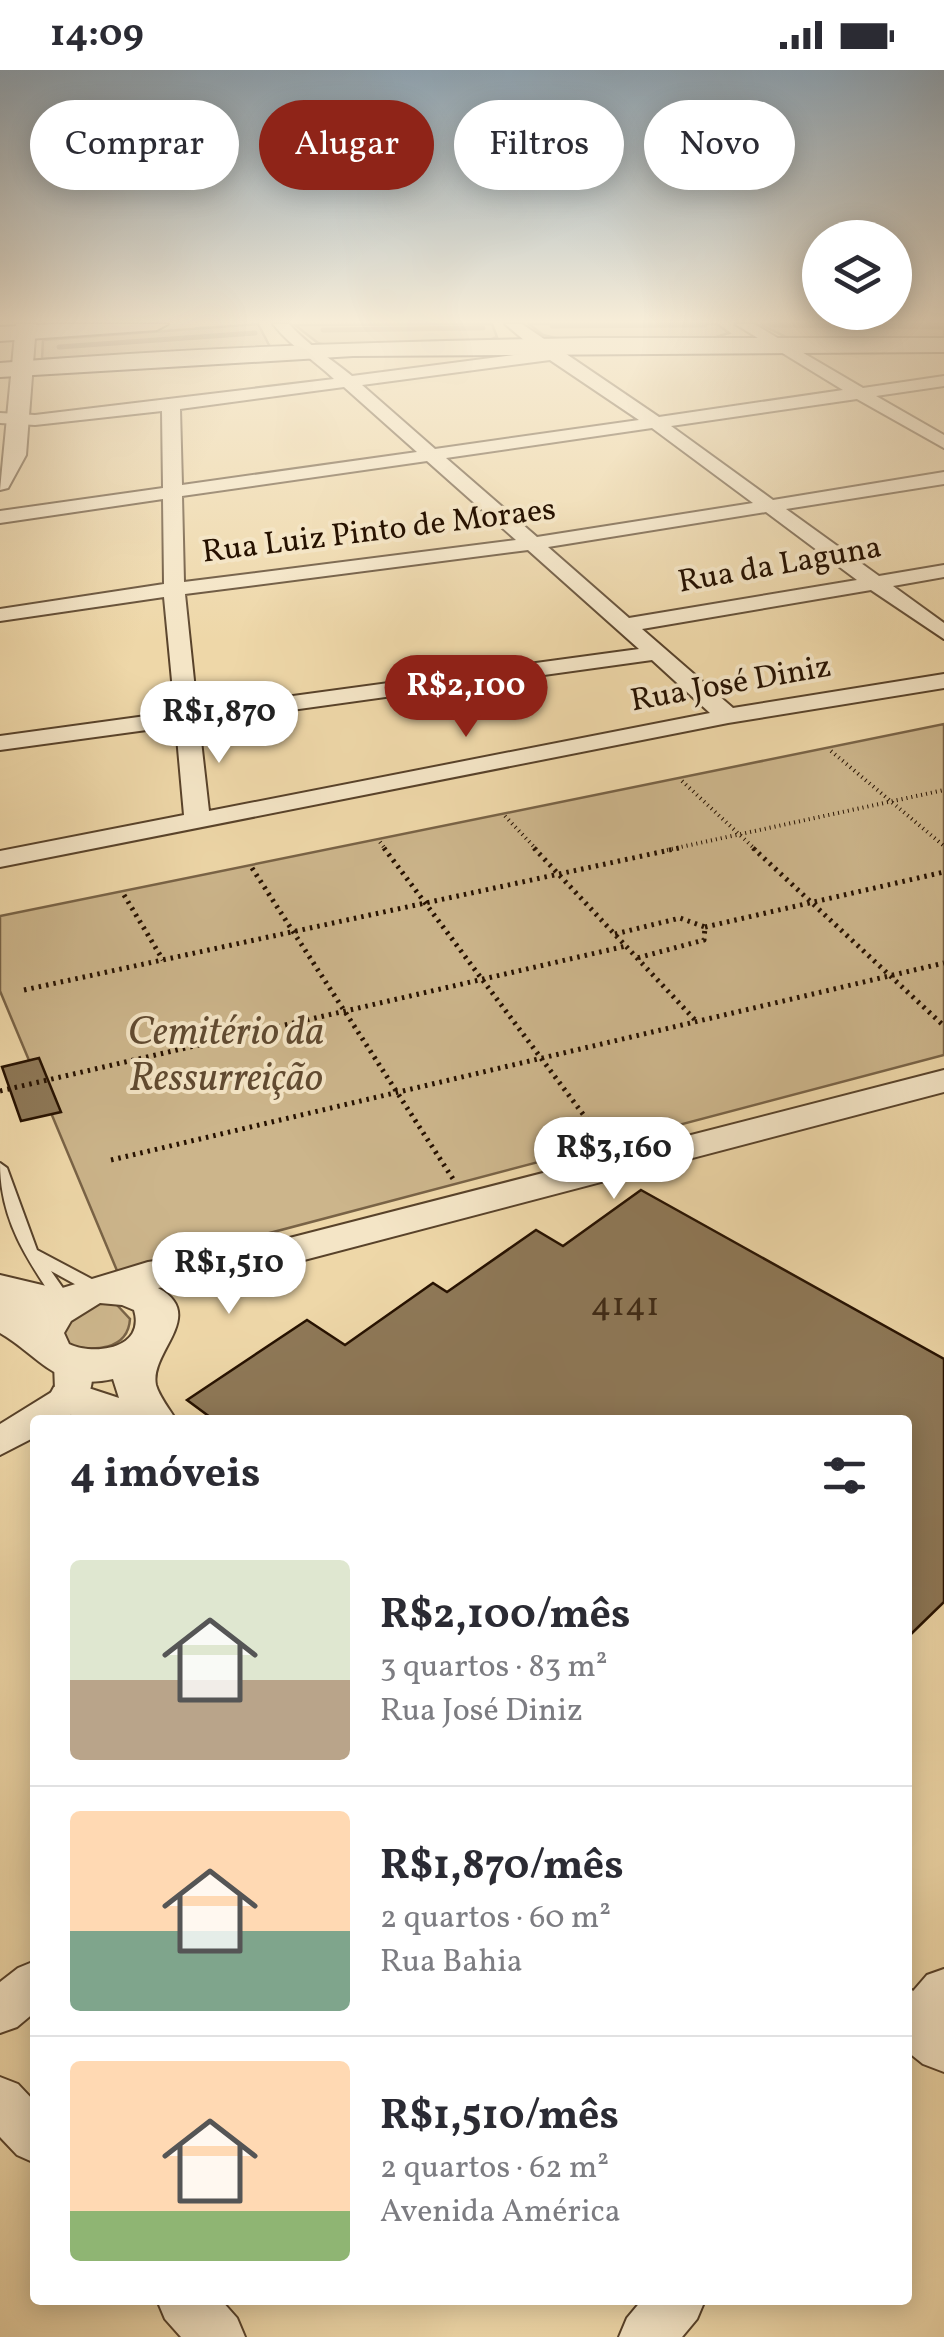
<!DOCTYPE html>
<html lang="pt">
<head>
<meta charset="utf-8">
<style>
  body { margin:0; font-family:Vollkorn,serif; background:#f7f7f7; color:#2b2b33; height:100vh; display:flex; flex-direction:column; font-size:38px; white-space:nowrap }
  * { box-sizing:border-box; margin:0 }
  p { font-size:32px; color:#7c7c81 }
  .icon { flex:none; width:55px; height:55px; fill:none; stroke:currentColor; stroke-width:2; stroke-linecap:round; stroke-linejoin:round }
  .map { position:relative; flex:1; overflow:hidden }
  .side { position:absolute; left:30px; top:1345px; width:882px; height:890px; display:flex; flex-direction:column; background:#fff; border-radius:10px; box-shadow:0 5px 25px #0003 }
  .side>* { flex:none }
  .top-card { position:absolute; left:30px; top:30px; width:885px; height:90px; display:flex; gap:20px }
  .tools { position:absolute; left:802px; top:150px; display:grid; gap:20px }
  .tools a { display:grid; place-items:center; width:110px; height:110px; border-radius:50%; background:#fff; box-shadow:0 5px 25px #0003; font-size:50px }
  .price { position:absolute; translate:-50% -85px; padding:0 22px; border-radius:35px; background:#fff; color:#222; font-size:32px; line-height:65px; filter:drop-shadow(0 2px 5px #0008) }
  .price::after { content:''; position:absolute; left:50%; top:60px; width:30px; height:22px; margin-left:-15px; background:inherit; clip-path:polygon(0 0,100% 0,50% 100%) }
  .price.active { background:#8f2418; color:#fff }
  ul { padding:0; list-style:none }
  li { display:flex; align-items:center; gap:30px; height:250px; padding:0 40px }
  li+li { border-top:2px solid #e1e1e2 }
  li span { display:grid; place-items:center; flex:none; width:280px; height:200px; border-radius:10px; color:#555 }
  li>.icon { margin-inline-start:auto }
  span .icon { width:120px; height:120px; fill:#fffc; stroke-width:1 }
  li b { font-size:42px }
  h2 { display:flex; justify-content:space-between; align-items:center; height:120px; padding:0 40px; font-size:42px }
  .chip { padding:0 35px; border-radius:45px; background:#fff; box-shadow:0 5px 25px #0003; font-size:35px; line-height:90px }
  .chip.active { background:#8f2418; color:#fff }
  .status { display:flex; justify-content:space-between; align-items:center; height:70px; padding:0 50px; background:#fff; direction:ltr }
  .status svg { height:28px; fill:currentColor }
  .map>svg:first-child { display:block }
  .green { fill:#ccb58b; stroke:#796346; stroke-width:2.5 }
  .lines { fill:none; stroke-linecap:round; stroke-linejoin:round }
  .stream { stroke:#756043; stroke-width:5 }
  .building { fill:#8e7857; stroke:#261100; stroke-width:2.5 }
  .service-casing { stroke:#58422a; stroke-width:4 }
  .minor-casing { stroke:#58422a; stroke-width:4 }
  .tertiary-casing { stroke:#58422a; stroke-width:4 }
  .secondary-casing { stroke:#261100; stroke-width:4 }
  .path-far1 { stroke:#261100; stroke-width:4; stroke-dasharray:1 4; stroke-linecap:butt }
  .path { stroke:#261100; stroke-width:5; stroke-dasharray:2.5 5; stroke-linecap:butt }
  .service { fill:#f4e5c6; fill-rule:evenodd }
  .minor { fill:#f4e5c6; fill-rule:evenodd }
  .tertiary { fill:#f4e5c6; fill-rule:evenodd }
  .secondary { fill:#f4e5c6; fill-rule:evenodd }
  .labels { text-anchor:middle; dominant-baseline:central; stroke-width:8; stroke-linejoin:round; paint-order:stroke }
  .far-street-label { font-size:32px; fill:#261100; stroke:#f4e5c6 }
  .number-label { font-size:35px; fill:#402b16 }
  .park-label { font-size:40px; font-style:italic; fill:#604a31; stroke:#f4e5c6 }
</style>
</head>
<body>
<div class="status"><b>14:09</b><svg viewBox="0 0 49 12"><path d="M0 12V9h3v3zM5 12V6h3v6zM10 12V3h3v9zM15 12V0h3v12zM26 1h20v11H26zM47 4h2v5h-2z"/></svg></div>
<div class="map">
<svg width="944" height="2267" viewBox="0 0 944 2267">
  <rect width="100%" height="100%" fill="#eed7a8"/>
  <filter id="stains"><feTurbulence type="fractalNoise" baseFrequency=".002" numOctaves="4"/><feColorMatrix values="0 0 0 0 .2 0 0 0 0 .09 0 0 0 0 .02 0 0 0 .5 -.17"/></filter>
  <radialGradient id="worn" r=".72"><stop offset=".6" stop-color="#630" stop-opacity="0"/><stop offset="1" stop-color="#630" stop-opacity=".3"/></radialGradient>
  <path class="green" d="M258,254L269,275L264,278L42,289L43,270Z
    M492,254L497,267L487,271L331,276L318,273L295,255Z
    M529,254H717L729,263L713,268L560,269L543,265Z
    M760,254H944V270L790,269Z
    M944,654V985L118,1203L0,921V846Z
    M105,1232L117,1235L130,1249C128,1281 93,1281 69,1276L59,1254L82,1235Z"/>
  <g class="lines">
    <path class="stream" d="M771,255L944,257
      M552,256L705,255
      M323,260L483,258
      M59,277L255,263"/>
  </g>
  <path class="building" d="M39,988L61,1042L21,1051L2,997Z
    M641,1120L944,1289V1532L908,1567V1350H214L187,1330L307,1250L345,1275L433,1213L447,1222L536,1160L563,1176Z"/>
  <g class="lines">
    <defs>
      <path id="service" d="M0,1093L7,1098L37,1180L103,1215L105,1219L103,1223H91L51,1201L72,1231L70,1235H58C27,1190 0,1150 0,1093Z"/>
      <path id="minor" d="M273,254H289C308,275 330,288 352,306L538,282L505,254H522L659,347L843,320L735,254H754L863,318L944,306V316L876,326L944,365V378L857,329L671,356L773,430L944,402V414L786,439L879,506L944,495V507L893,516L944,553V569L871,520L642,559L733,638L944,604V618L728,653L0,797V781L184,745L176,656L0,680V666L175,642L164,527L0,551V539L164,514L163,429L0,453V441L163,418L162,341L35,355L0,353V343L35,345L334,309C313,289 291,277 273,254ZM550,290L639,350L435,379L362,315ZM344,317L417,382L182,415L180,339ZM652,358L753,433L537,467L446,388ZM427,391L516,470L184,512L182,426ZM766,442L857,510L629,548L548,477ZM528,480L639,579L197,639L185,524ZM652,590L710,643L209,741L199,653Z
        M72,1281L85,1284C101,1311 88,1335 63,1350H35V1367L0,1385V1354L55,1320L54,1293L59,1284Z
        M35,1891V1942L17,1957L0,1963V1912L18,1898Z
        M944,1899V1956L925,1977L908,1983V1927L927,1905Z
        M0,2007L18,2014L35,2032V2093L17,2085L0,2067Z
        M157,2230H221L237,2248L245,2267H181L165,2249Z
        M642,2230H705L697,2249L682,2267H619L627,2248Z"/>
      <path id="tertiary" d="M16,254H36L26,385L8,418L0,420Z
        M944,1000V1022L266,1200L158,1218C208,1245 149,1282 156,1315C159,1326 170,1340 176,1350H86L54,1339L48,1328L54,1317L70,1312L119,1328L113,1309C56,1322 40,1286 0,1263V1205L59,1219L148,1192L266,1174ZM100,1233L122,1235L134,1240C146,1279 94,1286 69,1274L64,1263L71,1251Z
        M908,1918L944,1938V2002L923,1994L908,1982Z"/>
      <path id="secondary" d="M56,254H168L157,260L0,271V257Z
        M590,268H944V282L353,286L0,307V293C197,277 393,271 590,268Z"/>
    </defs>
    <use href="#service" class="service-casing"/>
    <use href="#minor" class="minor-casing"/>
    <use href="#tertiary" class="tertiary-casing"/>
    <use href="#secondary" class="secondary-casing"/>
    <path class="path-far1" d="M831,681L944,776
      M682,711L756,780
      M505,746L537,780
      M380,772L386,780
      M667,780L944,720"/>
    <path class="path" d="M384,778L603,1071
      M534,778L696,951
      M753,778L944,956
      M252,798L455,1112
      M124,825L163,890
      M705,857L944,802
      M615,864L680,848L705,857L704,870L637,888
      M24,920L679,778
      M0,1021L626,876
      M111,1090L944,893"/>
    <use href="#service" class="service"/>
    <use href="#minor" class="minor"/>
    <use href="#tertiary" class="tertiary"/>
    <use href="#secondary" class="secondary"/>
  </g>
  <linearGradient id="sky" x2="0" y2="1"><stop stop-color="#8fa7b8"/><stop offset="0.44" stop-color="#f7edd8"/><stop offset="1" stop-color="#f7edd8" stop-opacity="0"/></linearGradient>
  <rect width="944" height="571" fill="url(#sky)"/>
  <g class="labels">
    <g class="far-street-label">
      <text transform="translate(379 462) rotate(-7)">Rua Luiz Pinto de Moraes</text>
      <text transform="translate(780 496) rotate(-10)">Rua da Laguna</text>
      <text transform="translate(731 615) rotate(-10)">Rua José Diniz</text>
    </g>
    <g class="number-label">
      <text x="625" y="1236">4141</text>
    </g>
    <g class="park-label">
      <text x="226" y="964">Cemitério da<tspan x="226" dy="46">Ressurreição</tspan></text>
    </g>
  </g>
  <rect width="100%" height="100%" filter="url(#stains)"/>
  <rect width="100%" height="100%" fill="url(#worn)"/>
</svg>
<div class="tools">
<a><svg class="icon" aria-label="layers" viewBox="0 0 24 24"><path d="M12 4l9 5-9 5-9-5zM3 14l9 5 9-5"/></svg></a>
</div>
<b class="price active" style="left:466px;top:670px">R$2,100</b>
<b class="price" style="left:219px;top:696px">R$1,870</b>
<b class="price" style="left:614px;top:1132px">R$3,160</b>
<b class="price" style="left:229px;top:1247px">R$1,510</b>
<div class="top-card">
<a class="chip">Comprar</a>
<a class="chip active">Alugar</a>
<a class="chip">Filtros</a>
<a class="chip">Novo</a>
</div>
<section class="side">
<h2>4 imóveis<svg class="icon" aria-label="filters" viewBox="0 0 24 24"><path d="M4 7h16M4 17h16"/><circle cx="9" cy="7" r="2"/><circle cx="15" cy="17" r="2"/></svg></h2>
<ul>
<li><span style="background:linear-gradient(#dfe7d0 60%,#b9a48a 0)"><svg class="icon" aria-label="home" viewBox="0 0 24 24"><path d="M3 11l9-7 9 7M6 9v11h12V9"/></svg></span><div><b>R$2,100/mês</b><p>3 quartos · 83 m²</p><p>Rua José Diniz</p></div></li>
<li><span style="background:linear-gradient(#ffd9b3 60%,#7fa58c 0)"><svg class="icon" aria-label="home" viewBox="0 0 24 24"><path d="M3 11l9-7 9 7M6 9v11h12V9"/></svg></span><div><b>R$1,870/mês</b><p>2 quartos · 60 m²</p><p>Rua Bahia</p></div></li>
<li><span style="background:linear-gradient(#ffd9b3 75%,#8fb573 0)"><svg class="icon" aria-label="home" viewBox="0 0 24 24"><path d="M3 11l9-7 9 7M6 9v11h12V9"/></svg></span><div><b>R$1,510/mês</b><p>2 quartos · 62 m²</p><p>Avenida América</p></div></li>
</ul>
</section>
</div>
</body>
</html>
